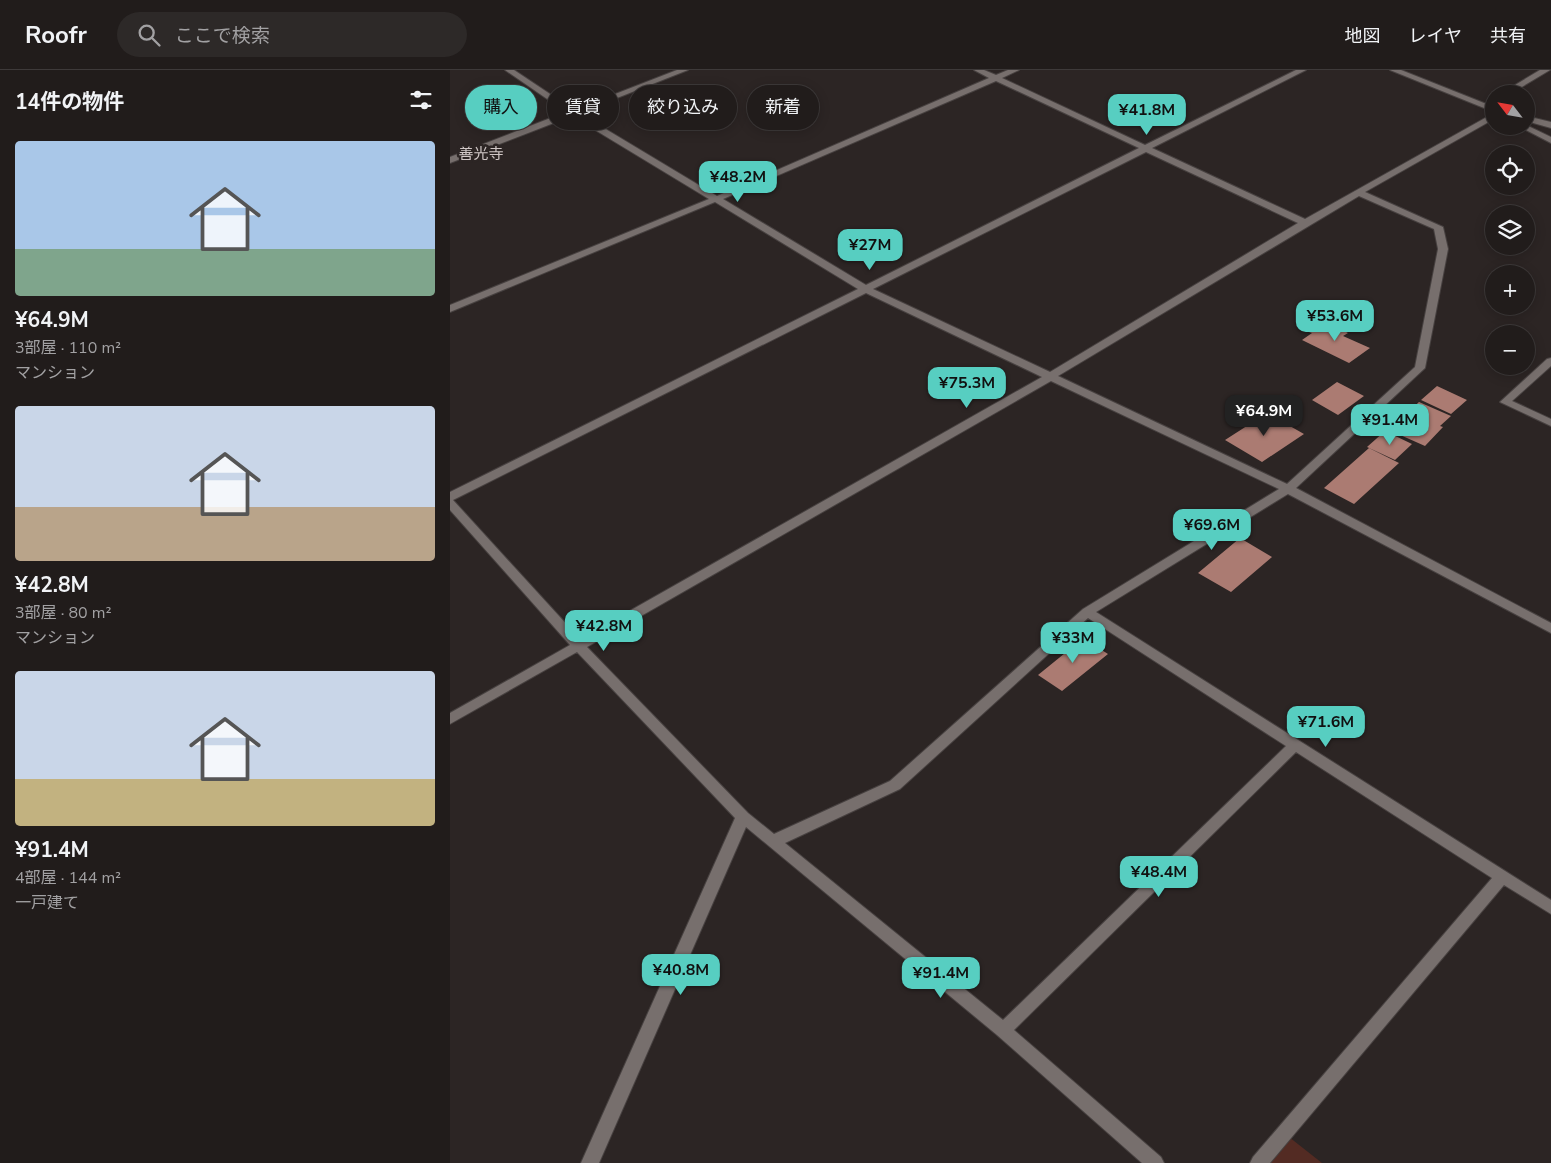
<!DOCTYPE html>
<html lang="ja">
<head>
<meta charset="utf-8">
<style>
  body { margin:0; font-family:"Nunito Sans","Noto Sans JP",sans-serif; background:#2d2928; color:#f1f3f6; height:100vh; display:flex; flex-direction:column; font-size:19px; white-space:nowrap }
  * { box-sizing:border-box; margin:0 }
  p { font-size:16px; color:#a2a1a3 }
  .icon { flex:none; width:28px; height:28px; fill:none; stroke:currentColor; stroke-width:2; stroke-linecap:round; stroke-linejoin:round }
  .map { position:relative; flex:1; overflow:hidden }
  .side { display:flex; flex-direction:column; background:#211c1b; width:450px }
  .side>* { flex:none }
  .guide { position:absolute; left:15px; top:15px; width:475px; height:45px; display:flex; gap:10px }
  .needle { width:32px; rotate:301deg }
  .fabs { position:absolute; left:1035px; top:15px; display:grid; gap:10px }
  .fabs a { display:grid; place-items:center; width:50px; height:50px; border-radius:50%; background:#211c1b; box-shadow:0 2px 12px #0003,0 0 0 1px #3e3a3a; font-size:25px }
  .price { position:absolute; translate:-50% -42px; padding:0 11px; border-radius:10px; background:#57cec1; color:#111; font-size:16px; line-height:32px; filter:drop-shadow(0 1px 2px #0008) }
  .price::after { content:''; position:absolute; left:50%; top:30px; width:15px; height:11px; margin-left:-8px; background:inherit; clip-path:polygon(0 0,100% 0,50% 100%) }
  .price.current { background:#222; color:#fff }
  ul { padding:0; list-style:none }
  li { display:grid; align-content:center; gap:10px; height:265px; padding:0 15px }
  li span { display:grid; place-items:center; height:155px; border-radius:5px; color:#555 }
  li>.icon { margin-inline-start:auto }
  span .icon { width:90px; height:90px; fill:#fffc; stroke-width:1 }
  li b { font-size:21px }
  h2 { display:flex; justify-content:space-between; align-items:center; height:60px; padding:0 15px; font-size:21px }
  .pill { padding:0 18px; border-radius:22px; background:#211c1b; box-shadow:0 2px 12px #0003,0 0 0 1px #3e3a3a; font-size:18px; line-height:45px }
  .pill.current { background:#57cec1; color:#111 }
  header { display:flex; align-items:center; gap:30px; box-sizing:border-box; height:70px; padding:0 25px; background:#211c1b; border-bottom:1px solid #3e3a3a }
  header strong { font-size:24px }
  nav { display:flex; gap:28px; margin-inline-start:auto; font-size:18px }
  .search { width:350px; height:45px; background:#2d2928; display:flex; align-items:center; gap:12px; box-sizing:border-box; padding:0 18px; border-radius:28px; color:#a2a1a3; font-size:19px }
  main { display:flex; flex:1; min-height:0 }
  .map>svg:first-child { display:block }
  .green { fill:#532b23 }
  .building { fill:#ab7b72 }
  .lines { fill:none; stroke-linecap:round; stroke-linejoin:round }
  .minor-casing { stroke:#474140; stroke-width:2 }
  .minor { fill:#776f6d; fill-rule:evenodd }
  .labels { text-anchor:middle; dominant-baseline:central; stroke-width:5; stroke-linejoin:round; paint-order:stroke }
  .far-neighbourhood-label { font-size:15px; fill:#d0c7c6; stroke:#2c2524 }
</style>
</head>
<body>
<header>
<strong>Roofr</strong>
<div class="search"><svg class="icon" aria-label="search" viewBox="0 0 24 24"><circle cx="10" cy="10" r="6"/><path d="M15 15l6 6"/></svg>ここで検索</div>
<nav><a>地図</a><a>レイヤ</a><a>共有</a></nav>
</header>
<main>
<section class="side">
<h2>14件の物件<svg class="icon" aria-label="filters" viewBox="0 0 24 24"><path d="M4 7h16M4 17h16"/><circle cx="9" cy="7" r="2"/><circle cx="15" cy="17" r="2"/></svg></h2>
<ul>
<li><span style="background:linear-gradient(#a9c7e8 70%,#7fa58c 0)"><svg class="icon" aria-label="home" viewBox="0 0 24 24"><path d="M3 11l9-7 9 7M6 9v11h12V9"/></svg></span><div><b>¥64.9M</b><p>3部屋 · 110 m²</p><p>マンション</p></div></li>
<li><span style="background:linear-gradient(#c9d6e8 65%,#b9a48a 0)"><svg class="icon" aria-label="home" viewBox="0 0 24 24"><path d="M3 11l9-7 9 7M6 9v11h12V9"/></svg></span><div><b>¥42.8M</b><p>3部屋 · 80 m²</p><p>マンション</p></div></li>
<li><span style="background:linear-gradient(#c9d6e8 70%,#c2b280 0)"><svg class="icon" aria-label="home" viewBox="0 0 24 24"><path d="M3 11l9-7 9 7M6 9v11h12V9"/></svg></span><div><b>¥91.4M</b><p>4部屋 · 144 m²</p><p>一戸建て</p></div></li>
</ul>
</section>
<div class="map">
<svg width="1101" height="1093" viewBox="0 0 1101 1093">
  <rect width="100%" height="100%" fill="#2c2524"/>
  <path class="green" d="M839,1067L872,1093H819Z"/>
  <path class="building" d="M875,251L898,263L893,266L920,278L899,293L852,270L862,263L859,262Z
    M887,312L914,326L888,345L862,330Z
    M987,316L1017,330L1001,344L971,330Z
    M969,332L1001,346L990,356L993,357L975,376L939,360L946,353L940,350L948,343L954,346Z
    M817,343L854,364L812,392L775,370Z
    M935,361L962,374L945,390L917,377Z
    M919,378L949,393L904,434L874,418Z
    M790,468L822,487L781,522L748,503Z
    M636,566L650,575L647,577L658,584L612,621L588,605Z"/>
  <g class="lines">
    <defs>
      <path id="minor" d="M55,0H64L124,40L227,0H238L129,43L267,126L539,8L524,0H534L546,5L558,0H569L552,8L695,75L846,0H856L702,78L855,149L1044,43V49L915,122L993,157L998,179L975,298L846,418L1101,553V563L838,424L646,542L1101,830V844L1054,815L820,1093H800L803,1087L1042,808L846,682L564,960L711,1087L714,1093H692L547,965L296,757L149,1093H131L285,748L127,582L0,654V643L120,575L0,440V422L408,219L265,132L0,242V235L259,129L122,46L0,93V87L116,42ZM546,11L689,78L416,215L273,129ZM696,82L848,153L600,302L423,219ZM909,126L984,159L988,179L965,297L837,414L608,306ZM416,223L592,307L130,569L3,430ZM601,311L829,419L633,539L440,711L324,764L298,743L137,577ZM638,548L836,676L553,950L335,773L450,719Z
        M940,0H951L1044,37V42Z
        M1090,0H1100L1060,24H1050Z
        M1076,46L1101,52V58L1076,51Z
        M1076,55L1101,67V73L1068,56Z
        M1101,288V296L1062,331L1101,349V356L1050,332L1097,289Z"/>
    </defs>
    <use href="#minor" class="minor-casing"/>
    <use href="#minor" class="minor"/>
  </g>
  <g class="labels">
    <g class="far-neighbourhood-label">
      <text x="31" y="84">善光寺</text>
    </g>
  </g>
</svg>
<div class="fabs">
<a><svg class="needle" viewBox="-14 -14 28 28"><path d="M0-13l5 13h-10z" fill="#e53935"/><path d="M0 13l5-13h-10z" fill="#a2a1a3"/></svg></a>
<a><svg class="icon" aria-label="locate" viewBox="0 0 24 24"><circle cx="12" cy="12" r="6"/><path d="M12 2v4M12 18v4M2 12h4M18 12h4"/></svg></a>
<a><svg class="icon" aria-label="layers" viewBox="0 0 24 24"><path d="M12 4l9 5-9 5-9-5zM3 14l9 5 9-5"/></svg></a>
<a>+</a>
<a>−</a>
</div>
<b class="price" style="left:697px;top:66px">¥41.8M</b>
<b class="price" style="left:288px;top:133px">¥48.2M</b>
<b class="price" style="left:420px;top:201px">¥27M</b>
<b class="price" style="left:885px;top:272px">¥53.6M</b>
<b class="price" style="left:517px;top:339px">¥75.3M</b>
<b class="price current" style="left:814px;top:367px">¥64.9M</b>
<b class="price" style="left:940px;top:376px">¥91.4M</b>
<b class="price" style="left:762px;top:481px">¥69.6M</b>
<b class="price" style="left:154px;top:582px">¥42.8M</b>
<b class="price" style="left:623px;top:594px">¥33M</b>
<b class="price" style="left:876px;top:678px">¥71.6M</b>
<b class="price" style="left:709px;top:828px">¥48.4M</b>
<b class="price" style="left:231px;top:926px">¥40.8M</b>
<b class="price" style="left:491px;top:929px">¥91.4M</b>
<div class="guide">
<a class="pill current">購入</a>
<a class="pill">賃貸</a>
<a class="pill">絞り込み</a>
<a class="pill">新着</a>
</div>
</div>
</main>
</body>
</html>
